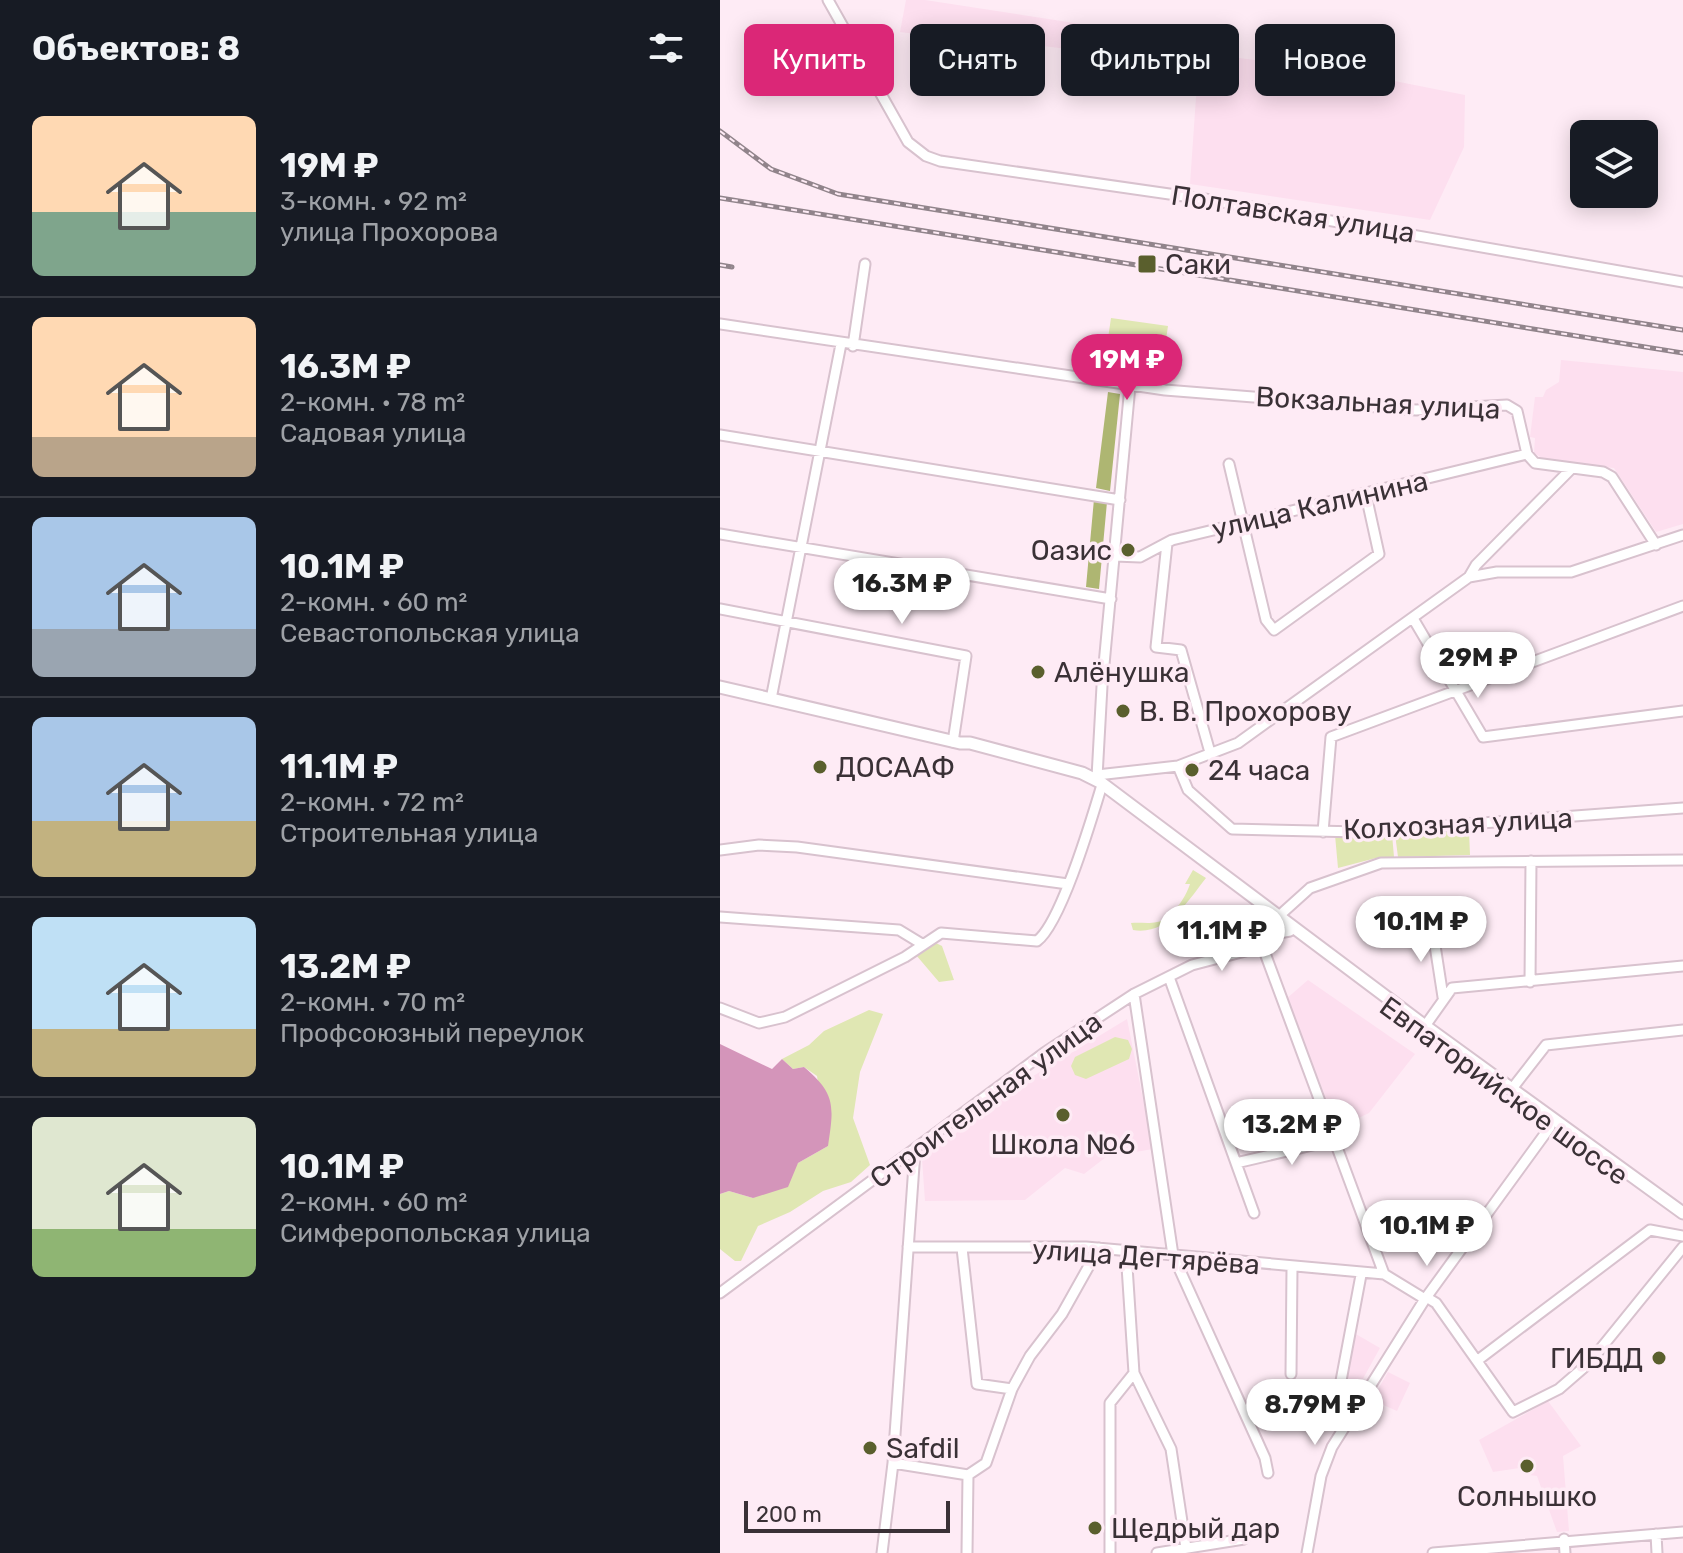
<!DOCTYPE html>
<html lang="ru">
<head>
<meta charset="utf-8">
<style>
  body { margin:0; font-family:Rubik,sans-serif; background:#242831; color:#f1f3f6; height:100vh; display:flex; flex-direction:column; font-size:30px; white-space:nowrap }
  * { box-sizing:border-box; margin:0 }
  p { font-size:26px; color:#9ea1a6 }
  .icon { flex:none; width:44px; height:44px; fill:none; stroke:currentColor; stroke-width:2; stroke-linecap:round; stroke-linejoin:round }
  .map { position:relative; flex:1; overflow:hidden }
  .panel { display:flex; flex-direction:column; background:#171b24; width:720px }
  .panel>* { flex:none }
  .guide { position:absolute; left:24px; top:24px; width:760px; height:72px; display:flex; gap:16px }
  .controls { position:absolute; left:850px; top:120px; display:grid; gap:16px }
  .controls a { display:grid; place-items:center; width:88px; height:88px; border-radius:12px; background:#171b24; box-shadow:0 4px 20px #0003; font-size:40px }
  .scale { position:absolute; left:24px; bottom:20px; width:206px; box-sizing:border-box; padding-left:8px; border:4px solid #3a3136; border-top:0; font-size:22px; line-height:28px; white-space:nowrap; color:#3a3136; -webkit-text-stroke:6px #feebf5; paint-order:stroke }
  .price { position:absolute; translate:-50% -68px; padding:0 18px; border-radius:28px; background:#fff; color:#222; font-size:26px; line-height:52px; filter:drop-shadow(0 2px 4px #0008) }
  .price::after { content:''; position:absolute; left:50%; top:48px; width:24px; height:18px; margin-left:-12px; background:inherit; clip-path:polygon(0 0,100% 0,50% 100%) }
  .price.on { background:#db2777; color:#fff }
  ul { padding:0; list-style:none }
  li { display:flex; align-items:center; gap:24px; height:200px; padding:0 32px }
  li+li { border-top:2px solid #363941 }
  li span { display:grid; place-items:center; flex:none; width:224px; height:160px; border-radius:12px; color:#555 }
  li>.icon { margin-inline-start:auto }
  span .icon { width:96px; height:96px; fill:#fffc; stroke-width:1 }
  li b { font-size:34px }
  h2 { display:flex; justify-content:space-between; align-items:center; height:96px; padding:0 32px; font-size:34px }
  .tag { padding:0 28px; border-radius:12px; background:#171b24; box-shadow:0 4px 20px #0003; font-size:28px; line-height:72px }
  .tag.on { background:#db2777; color:#fff }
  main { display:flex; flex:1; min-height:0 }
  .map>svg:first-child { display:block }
  .built { fill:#fddfef }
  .green { fill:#e0e7b3 }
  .forest { fill:#aeb672 }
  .water { fill:#d495ba }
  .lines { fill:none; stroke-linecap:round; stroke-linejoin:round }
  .minor-casing { stroke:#d8c2ce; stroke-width:13 }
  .major-casing { stroke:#d8c2ce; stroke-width:15 }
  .minor { stroke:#fff; stroke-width:9 }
  .major { stroke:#fff; stroke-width:11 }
  .rail-casing { stroke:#91848b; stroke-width:5 }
  .rail { stroke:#feebf5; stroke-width:2; stroke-dasharray:6; stroke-linecap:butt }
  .poi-dot { fill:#5a5f2d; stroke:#feebf5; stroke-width:3 }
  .labels { text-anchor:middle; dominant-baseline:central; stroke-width:7; stroke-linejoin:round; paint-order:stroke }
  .street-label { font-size:28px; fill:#3a3136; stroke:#feebf5 }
  .poi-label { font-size:28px; fill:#3a3136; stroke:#feebf5; text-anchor:start }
</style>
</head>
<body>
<main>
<section class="panel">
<h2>Объектов: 8<svg class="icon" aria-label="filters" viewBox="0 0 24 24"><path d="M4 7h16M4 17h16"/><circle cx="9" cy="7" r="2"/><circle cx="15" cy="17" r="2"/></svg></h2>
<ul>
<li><span style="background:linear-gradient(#ffd9b3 60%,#7fa58c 0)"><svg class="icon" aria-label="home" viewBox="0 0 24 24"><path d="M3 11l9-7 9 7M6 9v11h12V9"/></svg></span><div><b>19M ₽</b><p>3-комн. · 92 m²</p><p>улица Прохорова</p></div></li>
<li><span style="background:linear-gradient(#ffd9b3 75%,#b9a48a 0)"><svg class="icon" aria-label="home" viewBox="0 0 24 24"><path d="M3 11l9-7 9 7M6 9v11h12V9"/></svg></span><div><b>16.3M ₽</b><p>2-комн. · 78 m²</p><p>Садовая улица</p></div></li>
<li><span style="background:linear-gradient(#a9c7e8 70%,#9aa5b1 0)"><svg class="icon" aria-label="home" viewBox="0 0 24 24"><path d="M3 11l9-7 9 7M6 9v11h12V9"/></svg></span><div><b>10.1M ₽</b><p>2-комн. · 60 m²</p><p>Севастопольская улица</p></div></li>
<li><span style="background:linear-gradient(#a9c7e8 65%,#c2b280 0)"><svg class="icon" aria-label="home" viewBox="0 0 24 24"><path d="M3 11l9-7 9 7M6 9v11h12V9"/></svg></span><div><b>11.1M ₽</b><p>2-комн. · 72 m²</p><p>Строительная улица</p></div></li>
<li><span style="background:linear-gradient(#bfe0f5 70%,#c2b280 0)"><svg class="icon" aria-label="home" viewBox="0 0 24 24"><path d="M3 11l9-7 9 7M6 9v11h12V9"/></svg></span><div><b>13.2M ₽</b><p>2-комн. · 70 m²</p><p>Профсоюзный переулок</p></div></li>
<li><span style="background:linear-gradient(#dfe7d0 70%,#8fb573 0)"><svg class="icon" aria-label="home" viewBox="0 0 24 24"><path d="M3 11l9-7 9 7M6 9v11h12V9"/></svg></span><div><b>10.1M ₽</b><p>2-комн. · 60 m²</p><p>Симферопольская улица</p></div></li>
</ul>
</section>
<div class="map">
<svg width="963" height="1553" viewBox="0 0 963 1553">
  <rect width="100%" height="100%" fill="#feebf5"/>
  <path class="built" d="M186,0H205L490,44L488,73L490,63L504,64V56L634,73L745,95L744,147L710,220L470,184L477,83L398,71L400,55L305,44L303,48L180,32Z
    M841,360L963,372V524L936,532L894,468L828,462L814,453L815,438L810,437L815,397H823L826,390L839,382Z
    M588,980L695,1054L649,1113L618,1128L566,999Z
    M407,1019L433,1149L386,1157L364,1174L345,1168L305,1200L205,1201L202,1159L305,1081Z
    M634,1333L660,1348L624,1413L618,1411Z
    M668,1372L690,1383L677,1411L652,1400Z
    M828,1401L861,1446L843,1456L849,1531L837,1532L817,1476L809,1475L806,1467L773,1472L759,1440Z"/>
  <path class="green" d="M391,318L448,326L440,380L383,372Z
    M749,831L750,855L678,857L675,834Z
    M672,834L674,857L656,858L618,868L615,835Z
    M473,870L486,878C468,901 447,936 413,930L411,923C420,922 428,924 437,922C451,920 466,897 470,884H465Z
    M214,942L222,946L234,980L219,982L196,955Z
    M149,1010L163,1014L140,1072L133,1118L150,1165L131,1182L103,1191L70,1212L38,1226L21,1261H15L0,1249V1194L9,1191L33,1198L78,1163L108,1146L97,1076L84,1067L73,1069L62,1059L89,1045L104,1031Z
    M395,1037L408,1040L412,1049L409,1059L366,1079L355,1075L351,1066L355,1057Z"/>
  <path class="forest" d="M388,392L400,394L390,491L376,488Z
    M374,499L387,502L379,589L366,587Z"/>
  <path class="water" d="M0,1044L52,1069L62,1059L73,1069L84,1067C116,1094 114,1106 108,1146L78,1163L68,1187L33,1198L9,1191L0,1194Z"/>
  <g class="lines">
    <defs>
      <path id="minor" d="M108,0L188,142L206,156L220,161L491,200L963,282
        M0,324L445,390L696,410L787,405L797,411L807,454L815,463L883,472L892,477L936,545
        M133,346L145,264
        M0,435L400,500
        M509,464L546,620L554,630L659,554L646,495
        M0,534L391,599
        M447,543L436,647L461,650L491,756
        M395,556L420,557L452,540L807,454
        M749,577L756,565L851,469
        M0,609L246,656L233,742
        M694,620L763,737L963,711
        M51,699L121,344
        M458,766L468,790L512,829L640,832L963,808
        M377,775L458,766L518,743L749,577L777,572H851L963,535
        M377,777L382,686L410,386
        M603,832L611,737L963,606
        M0,850L39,845L77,847L348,884
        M560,915L590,888L661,863L963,860
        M0,917L179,930L202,944
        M712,926L723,997
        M549,939L553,918
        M542,945L664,1274L705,1299
        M449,977L534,1213
        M810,982L811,861
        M414,994L453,1255L545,1458L548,1473
        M0,1008L39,1023L65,1017L185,957L221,933L317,941C341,923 371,821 381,788
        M705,1026L732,988L963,966
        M791,1090L826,1045L963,1030
        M516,1163L601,1143L615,1136
        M188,1247H366L664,1274
        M242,1248L257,1384L292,1389
        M406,1251L414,1373L451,1449L466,1548
        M0,1293L324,1053L414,994L472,965L533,949L559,933L570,931
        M706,1297L716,1303L793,1412L839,1389L869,1363L963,1247
        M758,1360L930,1230L963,1236
        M571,1374L572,1268
        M613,1423L641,1275
        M173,1463L248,1475
        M248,1475L266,1463L292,1389L310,1356L342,1314L379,1248
        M936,1534L937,1553
        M844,1539L845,1553
        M162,1553L173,1463L195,1151
        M247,1553L248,1475
        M390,1553V1403L414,1373
        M437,1553L524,1539
        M587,1553L601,1476L612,1447L705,1299L830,1127
        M713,1553L963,1532"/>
      <path id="major" d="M0,687L240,743H250L362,773L380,782L705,1026L963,1213"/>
    </defs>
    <use href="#minor" class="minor-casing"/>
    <use href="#major" class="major-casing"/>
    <use href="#minor" class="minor"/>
    <use href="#major" class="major"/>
    <defs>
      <path id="rail" d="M0,131L51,169L118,194L963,330
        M0,198L963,353
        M0,265L12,267"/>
    </defs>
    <use href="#rail" class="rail-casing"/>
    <use href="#rail" class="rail"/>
  </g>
  <g class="poi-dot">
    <rect x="417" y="254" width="20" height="20" rx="4"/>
    <circle cx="408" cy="550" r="8"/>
    <circle cx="318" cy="672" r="8"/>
    <circle cx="403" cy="711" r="8"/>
    <circle cx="100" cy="767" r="8"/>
    <circle cx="472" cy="770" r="8"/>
    <circle cx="343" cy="1115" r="8"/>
    <circle cx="939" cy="1358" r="8"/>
    <circle cx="150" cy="1448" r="8"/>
    <circle cx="807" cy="1466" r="8"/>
    <circle cx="375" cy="1528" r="8"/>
  </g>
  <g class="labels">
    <g class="street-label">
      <text transform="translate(573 214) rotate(9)">Полтавская улица</text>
      <text transform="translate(658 403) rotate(3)">Вокзальная улица</text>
      <text transform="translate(600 505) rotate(-13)">улица Калинина</text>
      <text transform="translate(738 824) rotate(-3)">Колхозная улица</text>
      <text transform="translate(784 1091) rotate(36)">Евпаторийское шоссе</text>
      <text transform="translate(266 1100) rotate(-36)">Строительная улица</text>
      <text transform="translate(426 1257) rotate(4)">улица Дегтярёва</text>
    </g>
    <g class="poi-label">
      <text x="445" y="264">Саки</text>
      <text x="392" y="550" text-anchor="end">Оазис</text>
      <text x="334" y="672">Алёнушка</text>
      <text x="419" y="711">В. В. Прохорову</text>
      <text x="116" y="767">ДОСААФ</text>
      <text x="488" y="770">24 часа</text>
      <text x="343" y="1144" text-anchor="middle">Школа №6</text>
      <text x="923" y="1358" text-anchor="end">ГИБДД</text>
      <text x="166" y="1448">Safdil</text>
      <text x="807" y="1496" text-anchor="middle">Солнышко</text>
      <text x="391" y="1528">Щедрый дар</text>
    </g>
  </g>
</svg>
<div class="controls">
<a><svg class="icon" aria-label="layers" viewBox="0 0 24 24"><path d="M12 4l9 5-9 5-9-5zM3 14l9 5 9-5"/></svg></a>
</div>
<div class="scale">200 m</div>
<b class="price on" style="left:407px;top:402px">19M ₽</b>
<b class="price" style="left:182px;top:626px">16.3M ₽</b>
<b class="price" style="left:758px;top:700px">29M ₽</b>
<b class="price" style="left:701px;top:964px">10.1M ₽</b>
<b class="price" style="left:502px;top:973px">11.1M ₽</b>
<b class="price" style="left:572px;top:1167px">13.2M ₽</b>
<b class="price" style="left:707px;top:1268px">10.1M ₽</b>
<b class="price" style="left:595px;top:1447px">8.79M ₽</b>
<div class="guide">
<a class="tag on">Купить</a>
<a class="tag">Снять</a>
<a class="tag">Фильтры</a>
<a class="tag">Новое</a>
</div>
</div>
</main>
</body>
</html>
